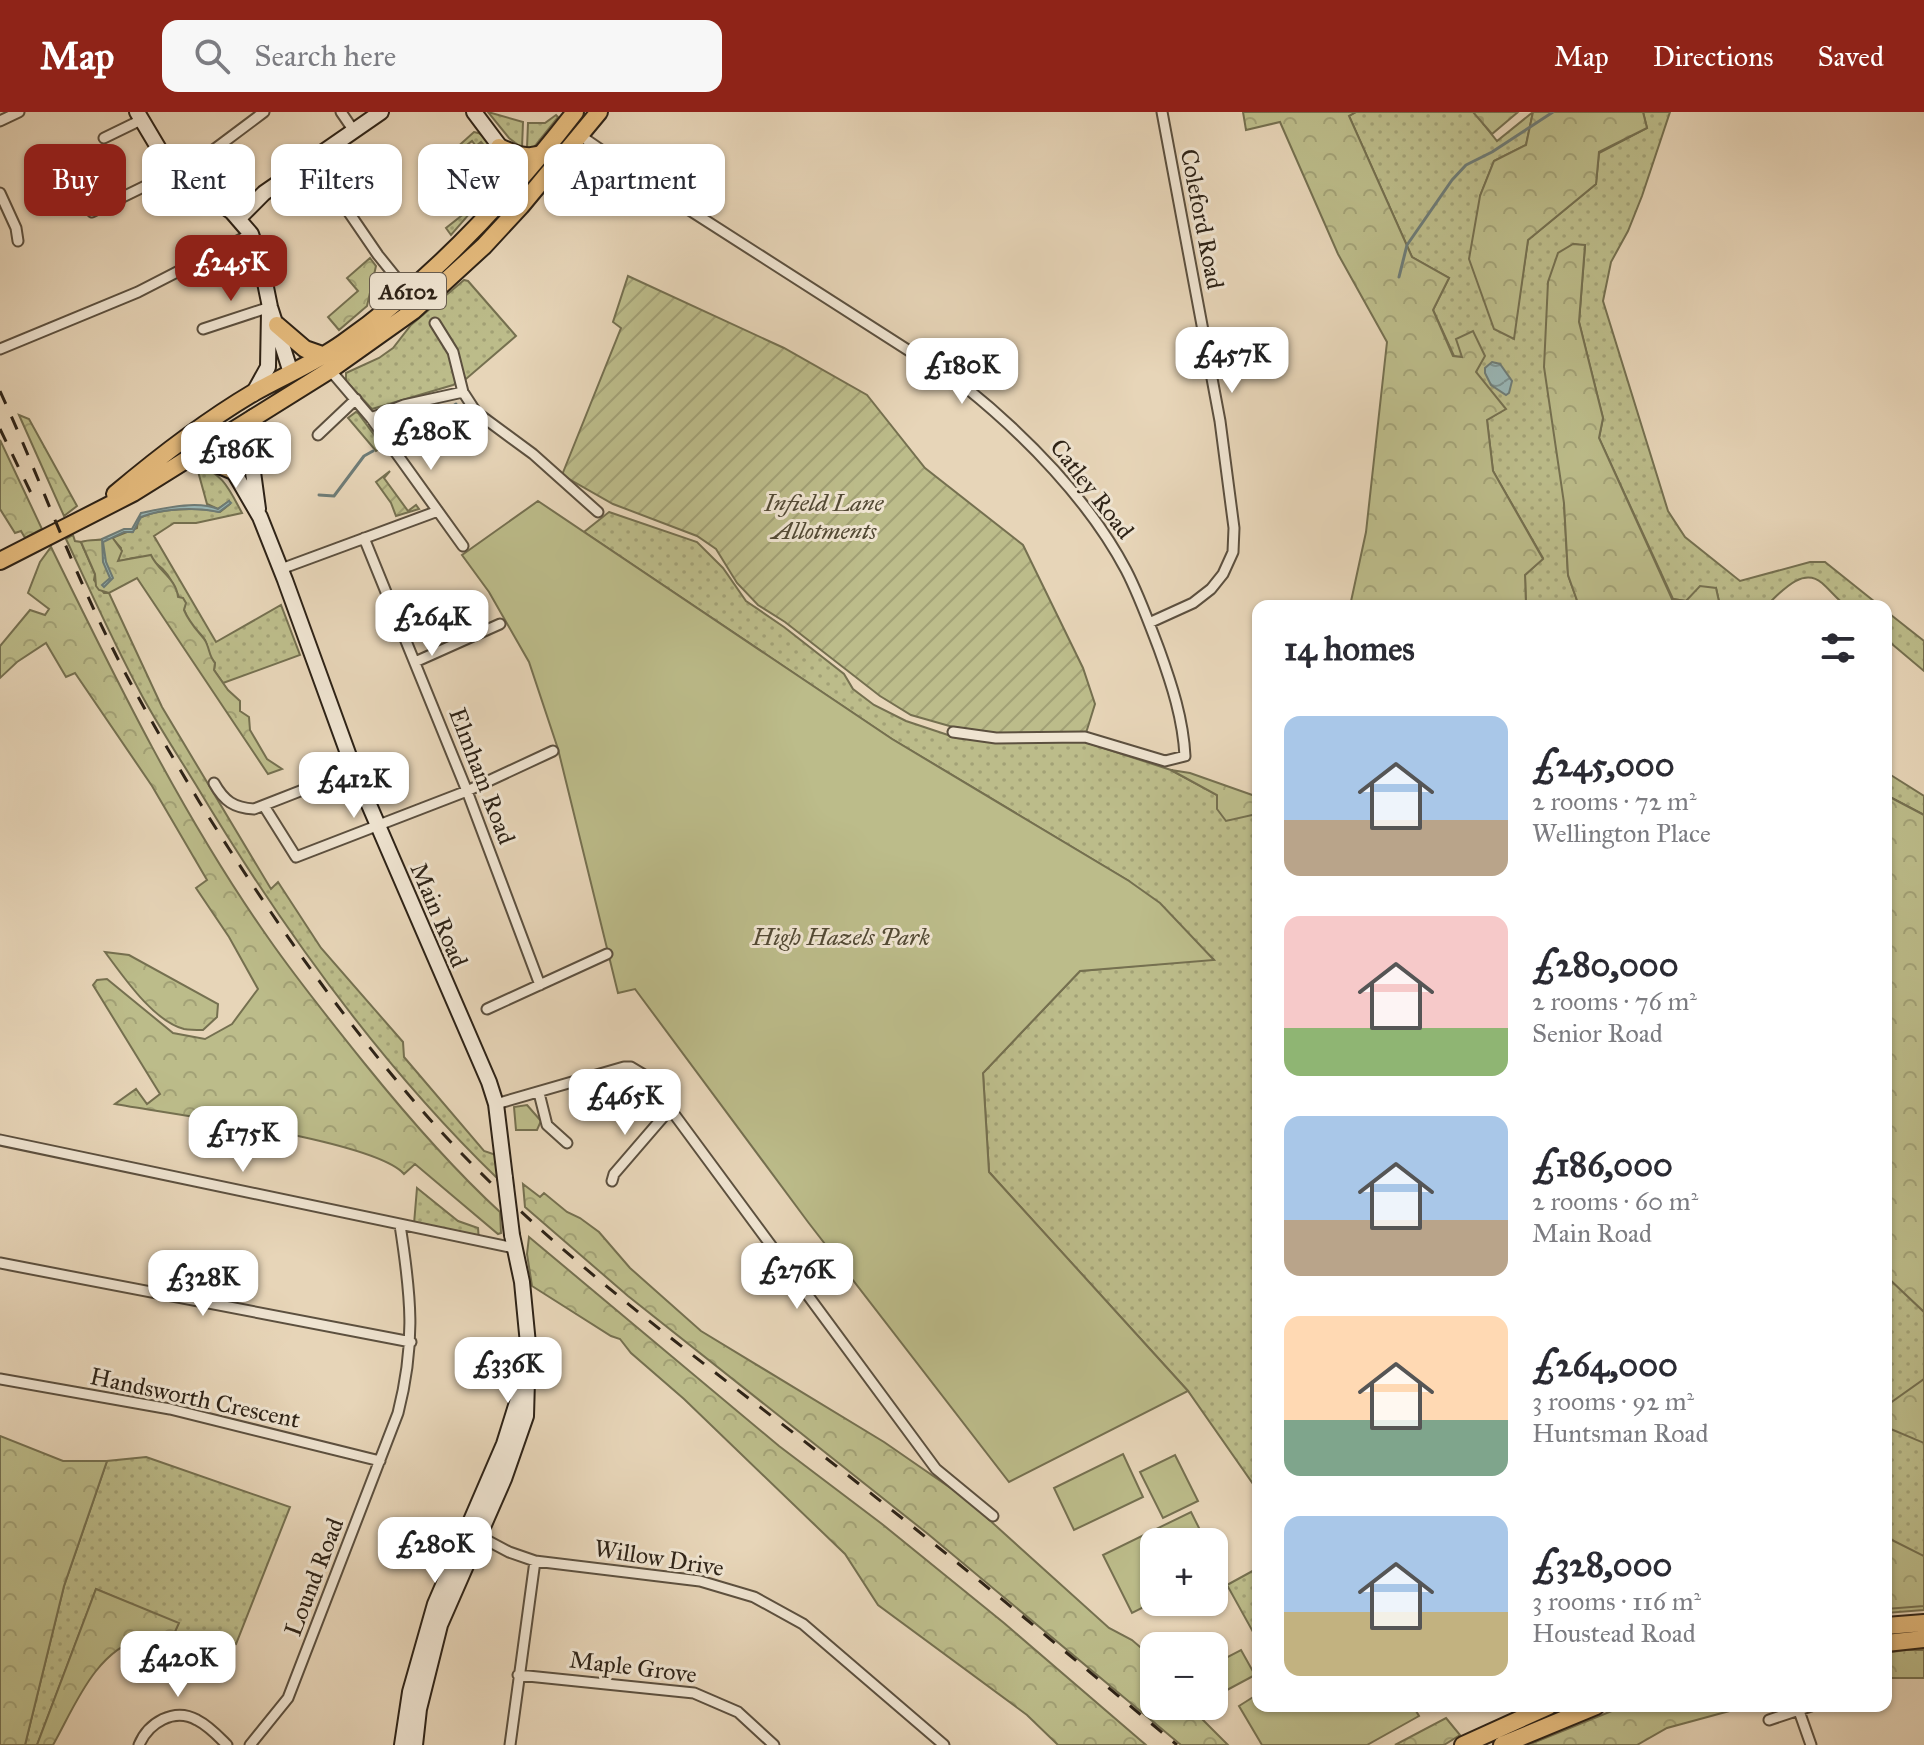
<!DOCTYPE html>
<html lang="en">
<head>
<meta charset="utf-8">
<style>
  body { margin:0; font-family:"IM FELL Great Primer",serif; background:#f7f7f7; color:#2b2b33; height:100vh; display:flex; flex-direction:column; font-size:30px; white-space:nowrap }
  * { box-sizing:border-box; margin:0 }
  p { font-size:26px; color:#7c7c81 }
  .icon { flex:none; width:44px; height:44px; fill:none; stroke:currentColor; stroke-width:2; stroke-linecap:round; stroke-linejoin:round }
  .map { position:relative; flex:1; overflow:hidden }
  .sheet { position:absolute; left:1252px; top:488px; width:640px; height:1112px; display:flex; flex-direction:column; background:#fff; border-radius:16px; box-shadow:0 2px 6px #0004 }
  .sheet>* { flex:none }
  .top-card { position:absolute; left:24px; top:32px; width:760px; height:72px; display:flex; gap:16px }
  .buttons { position:absolute; left:1140px; top:1416px; display:grid; gap:16px }
  .buttons a { display:grid; place-items:center; width:88px; height:88px; border-radius:16px; background:#fff; box-shadow:0 2px 6px #0004; font-size:40px }
  .price { position:absolute; translate:-50% -68px; padding:0 18px; border-radius:16px; background:#fff; color:#222; font-size:26px; line-height:52px; filter:drop-shadow(0 2px 4px #0008) }
  .price::after { content:''; position:absolute; left:50%; top:48px; width:24px; height:18px; margin-left:-12px; background:inherit; clip-path:polygon(0 0,100% 0,50% 100%) }
  .price.current { background:#8f2418; color:#fff }
  ul { padding:0; list-style:none }
  li { display:flex; align-items:center; gap:24px; height:200px; padding:0 32px }
  li span { display:grid; place-items:center; flex:none; width:224px; height:160px; border-radius:16px; color:#555 }
  li>.icon { margin-inline-start:auto }
  span .icon { width:96px; height:96px; fill:#fffc; stroke-width:1 }
  li b { font-size:34px }
  h2 { display:flex; justify-content:space-between; align-items:center; height:96px; padding:0 32px; font-size:34px }
  .chip { padding:0 28px; border-radius:16px; background:#fff; box-shadow:0 2px 6px #0004; font-size:28px; line-height:72px }
  .chip.current { background:#8f2418; color:#fff }
  header { display:flex; align-items:center; gap:48px; box-sizing:border-box; height:112px; padding:0 40px; background:#8f2418; color:#fff }
  header strong { font-size:38px }
  nav { display:flex; gap:44px; margin-inline-start:auto; font-size:28px }
  .search { width:560px; height:72px; background:#f7f7f7; display:flex; align-items:center; gap:20px; box-sizing:border-box; padding:0 28px; border-radius:16px; color:#7c7c81; font-size:30px }
  .map>svg:first-child { display:block }
  .grass { fill:url(#grass-dots); stroke:#757050; stroke-width:2 }
  .forest { fill:url(#forest-crowns); stroke:#757050; stroke-width:2 }
  .cemetery { fill:url(#cemetery-stones); stroke:#757050; stroke-width:2 }
  .park { fill:#bcbc8a; stroke:#757050; stroke-width:2 }
  .garden { fill:url(#garden-furrows); stroke:#757050; stroke-width:2 }
  .water { fill:url(#water-waves); stroke:#6e7c77; stroke-width:2 }
  .lines { fill:none; stroke-linecap:round; stroke-linejoin:round }
  .stream { stroke:#6e7c77; stroke-width:3 }
  .street-casing { stroke:#5c503f; stroke-width:13 }
  .secondary-casing { stroke:#2e2317; stroke-width:18 }
  .highway-casing { stroke:#2e2317; stroke-width:20 }
  .street { stroke:#efe4d1; stroke-width:9 }
  .secondary { stroke:#efe4d1; stroke-width:14 }
  .highway { stroke:#e4ba7c; stroke-width:16 }
  .rail { stroke:#2e2317; stroke-width:3; stroke-dasharray:14 14; stroke-linecap:butt }
  .secondary-bridge-casing { stroke:#2e2317; stroke-width:18; stroke-linecap:butt }
  .secondary-bridge { stroke:#efe4d1; stroke-width:14 }
  .labels { text-anchor:middle; dominant-baseline:central; stroke-width:6; stroke-linejoin:round; paint-order:stroke }
  .shield { fill:#efe4d1; stroke:#685d4f; stroke-width:2 }
  .shield-label { font-size:22px; font-weight:bold; fill:#2e2317 }
  .street-label { font-size:24px; fill:#2e2317; stroke:#efe4d1 }
  .park-label { font-size:24px; font-style:italic; fill:#524934; stroke:#efe4d1 }
</style>
</head>
<body>
<header>
<strong>Map</strong>
<div class="search"><svg class="icon" aria-label="search" viewBox="0 0 24 24"><circle cx="10" cy="10" r="6"/><path d="M15 15l6 6"/></svg>Search here</div>
<nav><a>Map</a><a>Directions</a><a>Saved</a></nav>
</header>
<div class="map">
<svg width="1924" height="1633" viewBox="0 0 1924 1633">
  <defs>
    <pattern id="grass-dots" width="8" height="8" patternUnits="userSpaceOnUse" patternTransform="scale(2)"><rect width="8" height="8" fill="#bcbc8a"/><path d="M2 2h.1M6 6h.1" fill="none" stroke="#a2a176" stroke-width="1.8" stroke-linecap="round"/></pattern>
    <pattern id="forest-crowns" width="20" height="18" patternUnits="userSpaceOnUse" patternTransform="scale(2)"><rect width="20" height="18" fill="#bcbc8a"/><path d="M2 6a3 3 0 1 1 6 0M12 15a3 3 0 1 1 6 0" fill="none" stroke="#a2a176"/></pattern>
    <pattern id="cemetery-stones" width="16" height="16" patternUnits="userSpaceOnUse" patternTransform="scale(2)"><rect width="16" height="16" fill="#bcbc8a"/><path d="M2 7V4a2 2 0 0 1 4 0v3zM10 15v-3a2 2 0 0 1 4 0v3z" fill="#a2a176"/></pattern>
    <pattern id="garden-furrows" width="10" height="10" patternUnits="userSpaceOnUse" patternTransform="scale(2)"><rect width="10" height="10" fill="#bcbc8a"/><path d="M-1 1l2-2M0 10L10 0M9 11l2-2" fill="none" stroke="#a2a176"/></pattern>
    <pattern id="water-waves" width="16" height="10" patternUnits="userSpaceOnUse" patternTransform="scale(2)"><rect width="16" height="10" fill="#99b7b7"/><path d="M0 5q4-4 8 0t8 0" fill="none" stroke="#7d9494"/></pattern>
  </defs>
  <rect width="100%" height="100%" fill="#e7d5b8"/>
  <filter id="stains"><feTurbulence type="fractalNoise" baseFrequency=".0025" numOctaves="4"/><feColorMatrix values="0 0 0 0 .2 0 0 0 0 .09 0 0 0 0 .02 0 0 0 .5 -.17"/></filter>
  <radialGradient id="worn" r=".72"><stop offset=".6" stop-color="#630" stop-opacity="0"/><stop offset="1" stop-color="#630" stop-opacity=".3"/></radialGradient>
  <path class="grass" d="M488,0L523,10L522,36L509,26Z
    M1356,0H1474L1497,29L1533,0L1526,33L1494,49L1480,84L1513,227L1528,128L1596,72L1599,41L1647,16L1643,0H1670L1642,84L1628,119L1611,150L1603,189L1668,399L1685,425L1740,469L1810,450H1825L1880,494H1846C1837,487 1830,478 1822,471C1802,454 1780,481 1766,494H1720L1716,476L1686,489L1673,487L1599,326L1603,306L1579,210L1585,134L1574,132L1564,391L1568,463L1579,494H1526L1525,463L1543,446L1493,359L1487,308L1505,297L1462,246L1454,244L1433,198L1449,166L1412,145L1349,4Z
    M556,3L558,5L534,35L527,36L528,11H545Z
    M474,20C488,21 504,48 504,62L451,123L446,116L475,93L472,88L498,67L495,61L501,54L481,30L476,34L472,29L434,59L433,57Z
    M464,168L468,169L516,224L466,267L453,273L372,297L346,269V261L379,246L393,236L411,213Z
    M356,300L358,301L383,335L376,339L348,306Z
    M196,352C224,362 229,377 242,401L196,411H174L154,424L216,530L281,493L300,543L223,571L214,558L215,551C205,540 210,538 205,528C201,521 193,516 189,509C177,486 173,452 142,446C133,444 125,449 118,449L121,436L112,426L137,416L138,407C156,396 200,395 220,400L230,392L229,389L218,397L207,392Z
    M609,400L697,430L723,456L746,489L784,515L844,562L853,577L874,593L906,609L957,626L992,629L1051,627L1085,630L1171,658L1217,683L1258,696V1379L1188,1279L989,1060L983,961L1080,859L1213,847L1129,769L892,627L584,420Z
    M73,423L75,429L81,430L95,462L94,468L104,481H109L162,595L271,777L278,770L321,836L403,930L404,945L484,1039L496,1043L498,1067C379,952 281,815 196,673C177,642 157,612 140,580C113,530 90,478 66,427Z
    M1886,499L1924,529V559L1886,527Z
    M1886,660L1924,684V703L1886,683Z
    M1886,826L1924,830V1498L1886,1501Z
    M417,1076L458,1109L478,1116L479,1129L414,1112Z
    M146,1345L290,1395L236,1532L193,1523L173,1524L178,1512L96,1477L37,1633H25L64,1474L107,1349Z
    M1258,1456V1529L1227,1473Z"/>
  <path class="forest" d="M1243,0H1356L1349,4L1412,145L1449,166L1433,198L1453,244L1462,245L1456,227L1473,219L1485,244L1476,260L1506,297L1487,308L1493,359L1543,447L1525,463L1526,494H1350L1366,420L1387,230L1338,142L1280,10L1246,18Z
    M1533,0H1643L1647,16L1599,40L1596,72L1528,128L1514,227L1494,217L1469,147L1480,84L1494,49L1526,33Z
    M1573,132L1585,133L1579,210L1603,306L1599,326L1672,487L1686,489L1700,474L1716,476L1720,494H1579L1568,463L1564,391L1544,255L1548,170L1558,141Z
    M370,146L376,154L367,194L339,218L328,205L358,179L347,166Z
    M19,303L29,307L77,394L64,404Z
    M0,328L42,417L25,426L21,419L15,421L0,397Z
    M112,425L122,439L118,449L151,443C158,459 176,466 178,485L183,486L186,491L184,498C189,510 196,517 204,527C210,535 208,543 215,551L214,558L228,578L240,589V599L249,605L250,618L267,647L282,657L268,662L137,466L109,481L99,478L96,474L95,462L81,430C92,426 101,430 112,425Z
    M51,435C116,568 183,705 269,827C299,870 332,911 365,952C407,1004 451,1055 500,1100L501,1121L498,1122L415,1052L404,1062C374,1028 169,1002 115,992L136,977L147,992L160,982L93,873L97,868L107,867L173,921L205,927L232,912L258,877L229,825L196,776L207,768L152,674L75,561L66,565L46,531L17,550L0,566V534L30,498L45,503L49,497L28,481L40,450Z
    M1171,658L1190,661L1258,685V705L1252,703L1226,709L1217,697V683Z
    M1886,683L1924,703V1200L1886,1164Z
    M105,840L129,843L218,892L217,905L203,918C197,918 190,918 184,917C153,909 123,864 105,840Z
    M523,1072L540,1085L544,1081L567,1100L580,1106L599,1120L630,1156L701,1219L884,1330L965,1386L1109,1516L1132,1528L1154,1547V1594H1189L1228,1633H1181L928,1422L628,1184L525,1095Z
    M529,1125L779,1334L882,1412L1004,1511L1146,1633H1058L1027,1603L878,1493L845,1442L684,1287L631,1241L620,1227L611,1224L532,1174L527,1142Z
    M1924,1267V1331L1886,1315V1294Z
    M0,1324L63,1349H107L64,1474L25,1633H0Z
    M1886,1425L1924,1444V1494L1886,1497Z
    M96,1477L179,1511L173,1524C163,1524 151,1523 142,1526C95,1539 75,1594 53,1633H37Z
    M1905,1538H1924V1566H1886V1541Z
    M1624,1594H1748L1667,1616L1637,1633H1528Z
    M1446,1606L1460,1623L1444,1633H1395Z"/>
  <path class="cemetery" d="M1473,0H1518L1492,22Z"/>
  <path class="park" d="M538,389L892,627L1129,769L1160,791L1214,848L1080,859L983,961L989,1060L1188,1279L1009,1370L808,1110L635,877L618,881L558,637L529,550L489,480L462,443Z
    M527,993L541,1009L537,1018H516L514,995Z
    M1123,1342L1143,1385L1074,1418L1054,1376Z
    M1175,1343L1198,1389L1163,1406L1140,1360Z
    M1191,1400L1206,1430H1154V1490L1132,1501L1103,1443Z
    M1241,1538L1255,1563L1214,1585V1552Z
    M1258,1582V1594H1413L1419,1604L1367,1633H1262L1239,1594Z"/>
  <path class="garden" d="M628,164L784,236L867,283L925,356L1023,433L1083,556L1095,592L1086,621H995L953,615L911,603L880,584L785,510L758,493L737,471L716,437L697,424L613,392L562,363L621,216L613,210Z
    M390,359L384,366L408,399L416,393L419,397L396,404L391,391L376,370Z"/>
  <path class="water" d="M1492,250L1500,252L1512,269L1509,281L1506,283L1491,273L1485,261V256Z
    M229,389L231,391L219,400C196,395 163,396 141,405L133,420H124L103,430L106,450L113,466L104,475L102,473L110,466L103,450L102,427L124,417H132L141,401C165,396 197,388 218,397Z"/>
  <g class="lines">
    <path class="stream" d="M1399,165L1407,133L1452,68L1466,53L1492,40L1553,0
      M400,329C422,320 436,305 456,292
      M319,383L334,384L364,344L373,339"/>
    <defs>
      <path id="street" d="M341,0L354,19
        M0,9L19,0
        M581,24L669,85L964,274C1025,323 1089,388 1126,458C1139,483 1149,511 1159,537C1172,573 1183,607 1185,644L1165,649L1085,625L996,626L953,620
        M104,26L141,8
        M313,48L378,143L407,179
        M81,56L100,96
        M180,63L264,0
        M0,81L16,116L18,129
        M92,100L176,59
        M435,211L453,240L463,280L476,300L533,342L598,400
        M203,217L270,195
        M0,237L138,180L251,122
        M330,258L371,306L463,434
        M371,306L404,293L463,280
        M318,323L356,287
        M364,426L467,679L540,873
        M281,457L438,399
        M1149,511L1193,491L1211,477L1223,462L1233,440L1234,416L1220,309L1162,0
        M415,550L500,512
        M214,671C224,689 234,696 254,697L354,658
        M264,694L296,745L467,679L553,639
        M487,897L607,842
        M539,981L547,1013L567,1031
        M496,992L624,955H631L646,964L936,1357L993,1404
        M0,1028L514,1136
        M612,1069L614,1062L670,997
        M0,1151L411,1230
        M0,1267L170,1297L380,1349
        M477,1423L509,1440L535,1449L700,1469L754,1485L803,1512L944,1633
        M518,1563L694,1581L738,1600L774,1633
        M1799,1599L1811,1633
        M1769,1608L1811,1594
        M139,1633C148,1611 174,1595 197,1608C209,1614 218,1624 227,1633
        M250,1633L288,1586L398,1301C416,1231 411,1183 400,1113
        M510,1633L535,1449"/>
      <path id="secondary" d="M137,0L162,42L180,63L232,100L251,122L261,151L270,195L291,261
        M474,0L522,64
        M238,107L264,81L381,0
        M253,282L268,255L269,199
        M253,305L256,313L253,360L258,397
        M216,329L260,405L285,468L354,658L489,970L496,992L505,1066
        M402,1633L410,1580L435,1492L504,1332L524,1268
        M415,1633L419,1597L440,1513L504,1367L526,1304L528,1232L522,1170L512,1123"/>
      <path id="highway" d="M499,35C515,42 529,49 545,40
        M562,46C580,35 601,49 620,53
        M277,213L305,237L325,244
        M193,342L231,358
        M115,382C159,345 204,310 253,281C283,264 315,251 343,231C430,170 510,84 575,0
        M0,449L133,381L330,258L413,199L484,134L521,94L599,0
        M1886,1514L1924,1511
        M1886,1531L1924,1527
        M1463,1633L1549,1594
        M1502,1633L1596,1594"/>
    </defs>
    <use href="#street" class="street-casing"/>
    <use href="#secondary" class="secondary-casing"/>
    <use href="#highway" class="highway-casing"/>
    <use href="#street" class="street"/>
    <use href="#secondary" class="secondary"/>
    <use href="#highway" class="highway"/>
    <path class="rail" d="M0,279C37,360 67,443 106,523C134,581 167,636 200,691C268,800 341,906 426,1003C541,1133 686,1237 822,1343C943,1437 1060,1535 1177,1633
      M0,317L31,381"/>
    <defs>
      <path id="secondary-bridge" d="M505,1066L512,1123"/>
    </defs>
    <use href="#secondary-bridge" class="secondary-bridge-casing"/>
    <use href="#secondary-bridge" class="secondary-bridge"/>
  </g>
  <g class="labels">
    <rect class="shield" x="370" y="161" width="76" height="36" rx="6"/>
    <g class="shield-label">
      <text x="408" y="179">A6102</text>
    </g>
    <g class="street-label">
      <text transform="translate(1202 107) rotate(79)">Coleford Road</text>
      <text transform="translate(1092 377) rotate(52)">Catley Road</text>
      <text transform="translate(482 664) rotate(69)">Elmham Road</text>
      <text transform="translate(439 803) rotate(67)">Main Road</text>
      <text transform="translate(195 1286) rotate(12)">Handsworth Crescent</text>
      <text transform="translate(659 1446) rotate(9)">Willow Drive</text>
      <text transform="translate(314 1465) rotate(-69)">Lound Road</text>
      <text transform="translate(633 1555) rotate(7)">Maple Grove</text>
    </g>
    <g class="park-label">
      <text x="824" y="391">Infield Lane<tspan x="824" dy="28">Allotments</tspan></text>
      <text x="841" y="825">High Hazels Park</text>
    </g>
  </g>
  <rect width="100%" height="100%" filter="url(#stains)"/>
  <rect width="100%" height="100%" fill="url(#worn)"/>
</svg>
<div class="buttons">
<a>+</a>
<a>−</a>
</div>
<b class="price current" style="left:231px;top:191px">£245K</b>
<b class="price" style="left:1232px;top:283px">£457K</b>
<b class="price" style="left:962px;top:294px">£180K</b>
<b class="price" style="left:431px;top:360px">£280K</b>
<b class="price" style="left:236px;top:378px">£186K</b>
<b class="price" style="left:432px;top:546px">£264K</b>
<b class="price" style="left:354px;top:708px">£412K</b>
<b class="price" style="left:625px;top:1025px">£465K</b>
<b class="price" style="left:243px;top:1062px">£175K</b>
<b class="price" style="left:797px;top:1199px">£276K</b>
<b class="price" style="left:203px;top:1206px">£328K</b>
<b class="price" style="left:508px;top:1293px">£336K</b>
<b class="price" style="left:435px;top:1473px">£280K</b>
<b class="price" style="left:178px;top:1587px">£420K</b>
<div class="top-card">
<a class="chip current">Buy</a>
<a class="chip">Rent</a>
<a class="chip">Filters</a>
<a class="chip">New</a>
<a class="chip">Apartment</a>
</div>
<section class="sheet">
<h2>14 homes<svg class="icon" aria-label="filters" viewBox="0 0 24 24"><path d="M4 7h16M4 17h16"/><circle cx="9" cy="7" r="2"/><circle cx="15" cy="17" r="2"/></svg></h2>
<ul>
<li><span style="background:linear-gradient(#a9c7e8 65%,#b9a48a 0)"><svg class="icon" aria-label="home" viewBox="0 0 24 24"><path d="M3 11l9-7 9 7M6 9v11h12V9"/></svg></span><div><b>£245,000</b><p>2 rooms · 72 m²</p><p>Wellington Place</p></div></li>
<li><span style="background:linear-gradient(#f6c9c9 70%,#8fb573 0)"><svg class="icon" aria-label="home" viewBox="0 0 24 24"><path d="M3 11l9-7 9 7M6 9v11h12V9"/></svg></span><div><b>£280,000</b><p>2 rooms · 76 m²</p><p>Senior Road</p></div></li>
<li><span style="background:linear-gradient(#a9c7e8 65%,#b9a48a 0)"><svg class="icon" aria-label="home" viewBox="0 0 24 24"><path d="M3 11l9-7 9 7M6 9v11h12V9"/></svg></span><div><b>£186,000</b><p>2 rooms · 60 m²</p><p>Main Road</p></div></li>
<li><span style="background:linear-gradient(#ffd9b3 65%,#7fa58c 0)"><svg class="icon" aria-label="home" viewBox="0 0 24 24"><path d="M3 11l9-7 9 7M6 9v11h12V9"/></svg></span><div><b>£264,000</b><p>3 rooms · 92 m²</p><p>Huntsman Road</p></div></li>
<li><span style="background:linear-gradient(#a9c7e8 60%,#c2b280 0)"><svg class="icon" aria-label="home" viewBox="0 0 24 24"><path d="M3 11l9-7 9 7M6 9v11h12V9"/></svg></span><div><b>£328,000</b><p>3 rooms · 116 m²</p><p>Houstead Road</p></div></li>
</ul>
</section>
</div>
</body>
</html>
